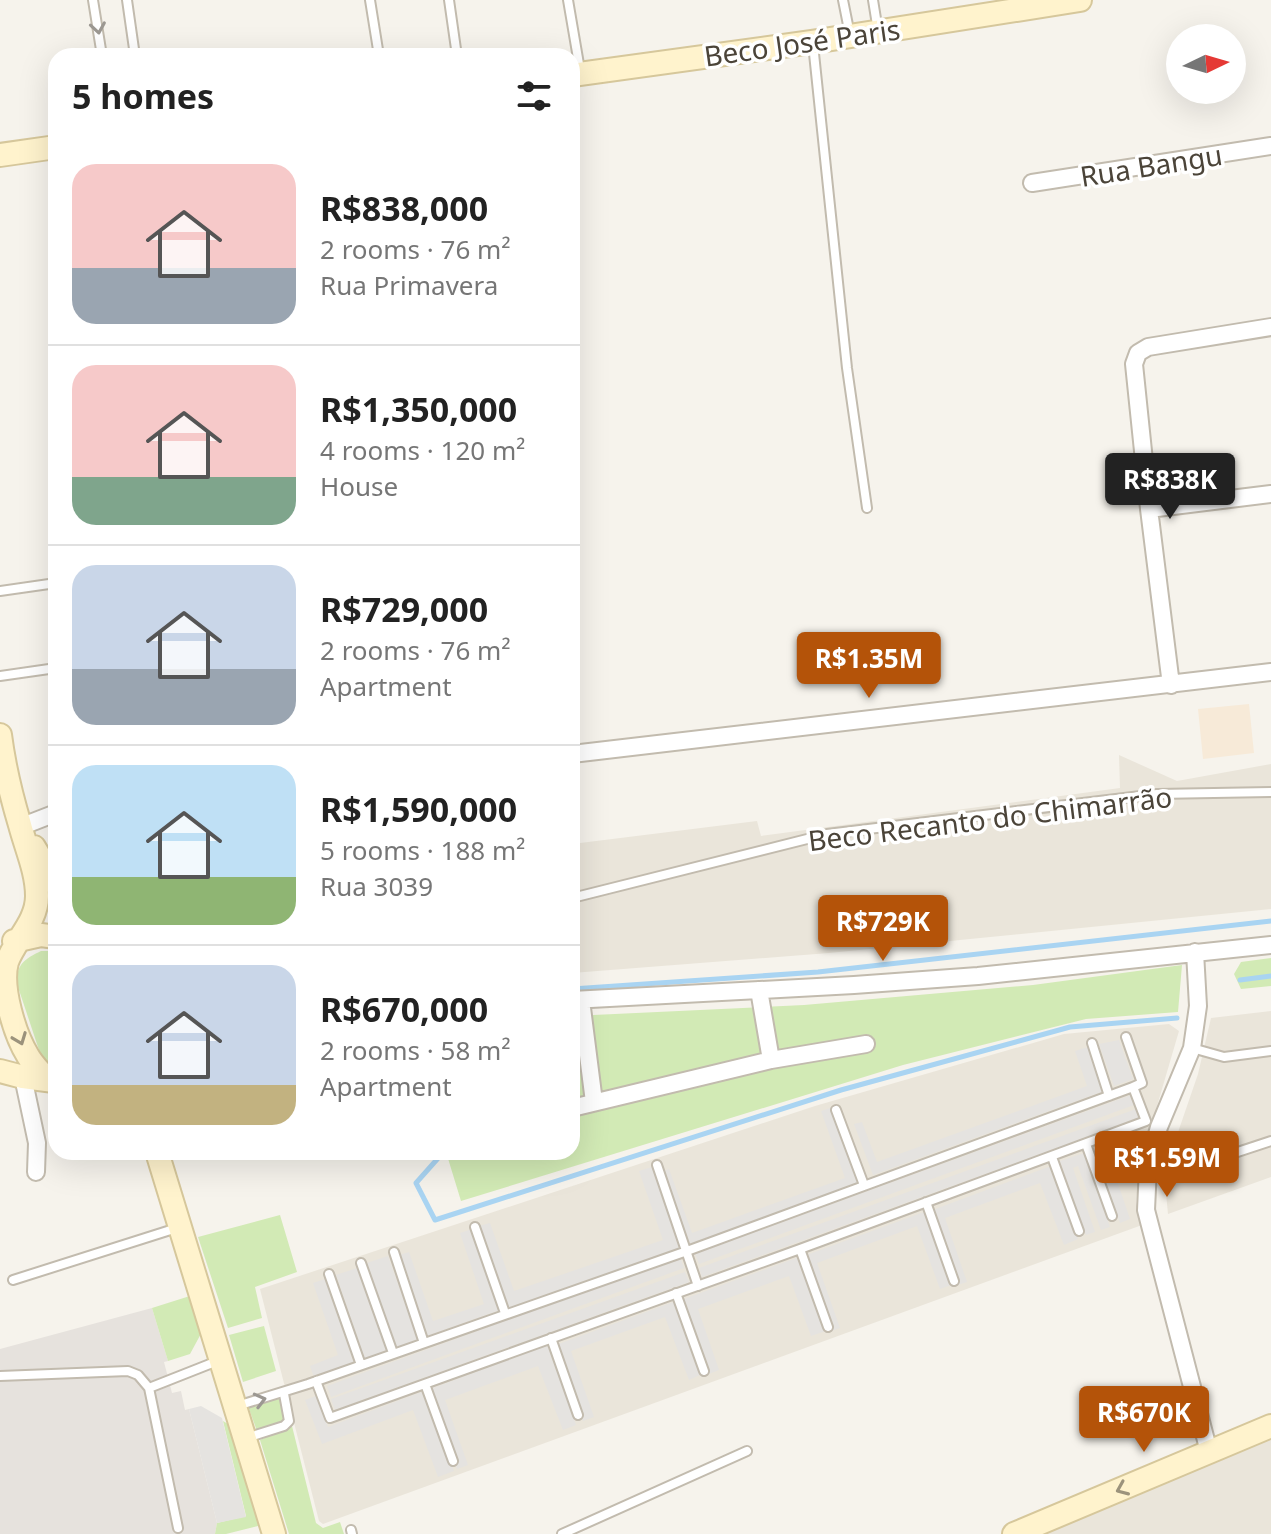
<!DOCTYPE html>
<html lang="en">
<head>
<meta charset="utf-8">
<style>
  body { margin:0; font-family:"Noto Sans",sans-serif; background:#f2f2f2; color:#222; height:100vh; display:flex; flex-direction:column; font-size:30px; white-space:nowrap }
  * { box-sizing:border-box; margin:0 }
  p { font-size:26px; color:#767676 }
  .icon { flex:none; width:44px; height:44px; fill:none; stroke:currentColor; stroke-width:2; stroke-linecap:round; stroke-linejoin:round }
  .map { position:relative; flex:1; overflow:hidden }
  .sheet { position:absolute; left:48px; top:48px; width:532px; height:1112px; display:flex; flex-direction:column; background:#fff; border-radius:24px; box-shadow:0 8px 32px #0002 }
  .sheet>* { flex:none }
  .needle { width:52px; rotate:85deg }
  .controls { position:absolute; left:1166px; top:24px; display:grid; gap:16px }
  .controls a { display:grid; place-items:center; width:80px; height:80px; border-radius:50%; background:#fff; box-shadow:0 8px 32px #0002; font-size:40px }
  .price { position:absolute; translate:-50% -68px; padding:0 18px; border-radius:8px; background:#b45309; color:#fff; font-size:26px; line-height:52px; filter:drop-shadow(0 2px 4px #0008) }
  .price::after { content:''; position:absolute; left:50%; top:48px; width:24px; height:18px; margin-left:-12px; background:inherit; clip-path:polygon(0 0,100% 0,50% 100%) }
  .price.current { background:#222; color:#fff }
  ul { padding:0; list-style:none }
  li { display:flex; align-items:center; gap:24px; height:200px; padding:0 24px }
  li+li { border-top:2px solid #e0e0e0 }
  li span { display:grid; place-items:center; flex:none; width:224px; height:160px; border-radius:24px; color:#555 }
  li>.icon { margin-inline-start:auto }
  span .icon { width:96px; height:96px; fill:#fffc; stroke-width:1 }
  li b { font-size:34px }
  h2 { display:flex; justify-content:space-between; align-items:center; height:96px; padding:0 24px; font-size:34px }
  .map>svg:first-child { display:block }
  .residential { fill:#eae5da }
  .commercial { fill:#f7ead8 }
  .industrial { fill:#e6e2dd }
  .green { fill:#d2eab5 }
  .parking { fill:#e5e3e0 }
  .lines { fill:none; stroke-linecap:round; stroke-linejoin:round }
  .stream { stroke:#a9d4f2; stroke-width:5 }
  .lane-casing { stroke:#c2bbae; stroke-width:12 }
  .street-casing { stroke:#c2bbae; stroke-width:20 }
  .secondary-casing { stroke:#d6c79b; stroke-width:26 }
  .lane { stroke:#fff; stroke-width:8 }
  .street { stroke:#fff; stroke-width:16 }
  .secondary { stroke:#fff3cd; stroke-width:22 }
  .oneway { stroke:#9c9892 }
  .oneway2 { stroke:#9c937c }
  .labels { text-anchor:middle; dominant-baseline:central; stroke-width:7; stroke-linejoin:round; paint-order:stroke }
  .street-label { font-size:28px; fill:#4b4439; stroke:#fff }
</style>
</head>
<body>
<div class="map">
<svg width="1271" height="1534" viewBox="0 0 1271 1534">
  <rect width="100%" height="100%" fill="#f6f3ec"/>
  <path class="residential" d="M1119,755L1177,781L1271,764V909L829,953L572,973V844L757,821L761,836L1120,788Z
    M1271,1011V1177L1168,1214L1164,1173L1198,1074L1211,1018Z
    M1169,1024L1179,1031L1140,1164L1136,1202L1142,1225L323,1524L319,1521L260,1289L815,1106L1064,1034Z
    M1271,1437V1534H1044Z"/>
  <path class="commercial" d="M1249,704L1254,753L1203,759L1198,709Z"/>
  <path class="industrial" d="M152,1308L168,1361L164,1362L172,1393L181,1391L185,1410L189,1409L217,1523L215,1534H0V1349Z"/>
  <path class="green" d="M41,951H56V1069L42,1059L17,984C16,965 24,959 41,951Z
    M1271,958V986L1241,989L1234,974L1241,962Z
    M1182,965L1178,1012L1086,1019L903,1065L461,1201L446,1152H572V1016L804,1005L1033,985Z
    M280,1215L297,1272L255,1287L262,1318L228,1328L198,1237Z
    M193,1295L203,1330L190,1354L168,1361L152,1308Z
    M264,1326L276,1371L243,1382L229,1335Z
    M282,1398L288,1415L282,1423L257,1431L248,1406Z
    M223,1421L235,1428L262,1525L226,1534H215L217,1523L246,1516Z
    M292,1426L316,1523L323,1528L340,1522L344,1534H289L260,1440Z"/>
  <path class="parking" d="M1119,1040L1133,1079L1114,1086L1099,1044Z
    M1088,1047L1104,1091L873,1175L854,1124L862,1122L877,1162L1087,1086L1075,1051Z
    M1131,1095L1134,1105L699,1264L695,1254Z
    M833,1107L860,1182L690,1244L664,1171L669,1169L692,1233L845,1178L821,1111Z
    M1136,1109L1139,1118L702,1277L699,1268Z
    M1126,1137L1129,1146L1108,1154L1130,1219L1120,1223L1094,1149Z
    M1084,1153L1110,1227L1101,1230L1078,1166L1073,1168L1095,1232L1086,1235L1060,1161Z
    M1051,1166L1078,1239L1064,1245L1040,1183L945,1218L967,1282L958,1285L930,1211Z
    M652,1167L679,1248L507,1308L479,1226L490,1223L514,1291L663,1240L639,1171Z
    M924,1212L951,1285L940,1289L917,1226L817,1263L840,1328L832,1331L804,1256Z
    M472,1229L500,1310L427,1336L399,1255L409,1252L433,1321L484,1304L460,1233Z
    M388,1256L418,1340L397,1348L367,1263Z
    M680,1257L684,1268L331,1397L327,1386Z
    M799,1257L826,1331L811,1336L789,1276L698,1309L719,1370L709,1374L681,1300Z
    M357,1268L387,1351L365,1359L336,1275Z
    M685,1272L689,1282L335,1410L331,1399Z
    M325,1279L354,1364L314,1377L310,1366L338,1355L313,1283Z
    M676,1301L702,1374L689,1380L665,1317L571,1351L594,1417L583,1421L556,1345Z
    M547,1345L576,1425L563,1430L538,1366L445,1400L468,1465L457,1469L428,1390Z
    M424,1391L454,1471L438,1477L413,1410L322,1444L305,1400L316,1396L328,1427Z
    M201,1406L222,1418L246,1517L217,1523L189,1409Z"/>
  <g class="lines">
    <path class="stream" d="M1240,980L1271,976
      M572,989L818,972L1271,921
      M440,1156L416,1183L435,1220L841,1090L1070,1027L1177,1018"/>
    <defs>
      <path id="lane" d="M93,0L102,56
        M127,0L135,56
        M370,0L379,56
        M449,0L457,56
        M568,0L580,70
        M843,0L850,35
        M873,0L878,31
        M813,44L847,368L867,508
        M0,591L56,583
        M0,676L56,668
        M572,898L827,834L1157,794L1271,792
        M1126,1037L1142,1083L1133,1087
        M1092,1043L1109,1096
        M1192,1048L1224,1057L1271,1051
        M836,1110L864,1185
        M1086,1144L1112,1216
        M1052,1157L1079,1231
        M657,1165L698,1286
        M1149,1168L1164,1173L1177,1172L1271,1141
        M926,1202L954,1281
        M475,1227L505,1313
        M800,1249L828,1327
        M394,1252L424,1343
        M361,1263L393,1353
        M329,1274L361,1365
        M13,1280L180,1227
        M676,1293L704,1371
        M551,1338L578,1415
        M0,1376L128,1371L138,1375L149,1388
        M425,1384L453,1461
        M237,1406L308,1384L687,1251L1133,1087L1146,1121L800,1249L330,1418L316,1381
        M246,1438L284,1426L289,1421L284,1394
        M178,1528L149,1388L220,1360
        M351,1530L352,1534
        M562,1534L747,1451"/>
      <path id="street" d="M1032,183L1271,146
        M1149,509L1271,494
        M1171,685L1149,509L1134,364L1138,353L1148,347L1271,327
        M572,754L1271,672
        M20,827L56,813
        M1195,952L1198,1006L1192,1048L1159,1127L1148,1167L1146,1210L1209,1452
        M759,990L771,1060
        M572,1000L854,985L978,976L1271,945
        M581,1000L594,1102
        M23,1077L37,1143L36,1172
        M572,1108L771,1060L866,1044"/>
      <path id="secondary" d="M572,75L812,42L1080,0
        M0,155L56,147
        M0,735C4,766 11,795 20,825C26,848 37,872 37,896C37,922 15,940 7,962C0,987 15,1035 28,1056C33,1065 41,1072 47,1080
        M34,847L56,884
        M14,941L41,935L56,937
        M0,1071L23,1077L54,1081
        M157,1152L274,1534
        M1014,1534L1271,1426"/>
    </defs>
    <use href="#lane" class="lane-casing"/>
    <use href="#street" class="street-casing"/>
    <use href="#secondary" class="secondary-casing"/>
    <use href="#lane" class="lane"/>
    <use href="#street" class="street"/>
    <use href="#secondary" class="secondary"/>
  </g>
  <defs><path id="oneway-chevron" d="M-2-3.5L2.5 0L-2 3.5" fill="none" stroke-width="1.6" stroke-linecap="round" stroke-linejoin="round" transform="scale(2)"/></defs>
  <g class="oneway">
    <use href="#oneway-chevron" transform="translate(98 28) rotate(81)"/>
    <use href="#oneway-chevron" transform="translate(260 1400) rotate(-15)"/>
  </g>
  <g class="oneway2">
    <use href="#oneway-chevron" transform="translate(20 1039) rotate(69)"/>
    <use href="#oneway-chevron" transform="translate(1122 1489) rotate(157)"/>
  </g>
  <g class="labels">
    <g class="street-label">
      <text transform="translate(802 42) rotate(-8)">Beco José Paris</text>
      <text transform="translate(1151 165) rotate(-9)">Rua Bangu</text>
      <text transform="translate(990 818) rotate(-7)">Beco Recanto do Chimarrão</text>
    </g>
  </g>
</svg>
<div class="controls">
<a><svg class="needle" viewBox="-14 -14 28 28"><path d="M0-13l5 13h-10z" fill="#e53935"/><path d="M0 13l5-13h-10z" fill="#767676"/></svg></a>
</div>
<b class="price current" style="left:1170px;top:521px">R$838K</b>
<b class="price" style="left:869px;top:700px">R$1.35M</b>
<b class="price" style="left:883px;top:963px">R$729K</b>
<b class="price" style="left:1167px;top:1199px">R$1.59M</b>
<b class="price" style="left:1144px;top:1454px">R$670K</b>
<section class="sheet">
<h2>5 homes<svg class="icon" aria-label="filters" viewBox="0 0 24 24"><path d="M4 7h16M4 17h16"/><circle cx="9" cy="7" r="2"/><circle cx="15" cy="17" r="2"/></svg></h2>
<ul>
<li><span style="background:linear-gradient(#f6c9c9 65%,#9aa5b1 0)"><svg class="icon" aria-label="home" viewBox="0 0 24 24"><path d="M3 11l9-7 9 7M6 9v11h12V9"/></svg></span><div><b>R$838,000</b><p>2 rooms · 76 m²</p><p>Rua Primavera</p></div></li>
<li><span style="background:linear-gradient(#f6c9c9 70%,#7fa58c 0)"><svg class="icon" aria-label="home" viewBox="0 0 24 24"><path d="M3 11l9-7 9 7M6 9v11h12V9"/></svg></span><div><b>R$1,350,000</b><p>4 rooms · 120 m²</p><p>House</p></div></li>
<li><span style="background:linear-gradient(#c9d6e8 65%,#9aa5b1 0)"><svg class="icon" aria-label="home" viewBox="0 0 24 24"><path d="M3 11l9-7 9 7M6 9v11h12V9"/></svg></span><div><b>R$729,000</b><p>2 rooms · 76 m²</p><p>Apartment</p></div></li>
<li><span style="background:linear-gradient(#bfe0f5 70%,#8fb573 0)"><svg class="icon" aria-label="home" viewBox="0 0 24 24"><path d="M3 11l9-7 9 7M6 9v11h12V9"/></svg></span><div><b>R$1,590,000</b><p>5 rooms · 188 m²</p><p>Rua 3039</p></div></li>
<li><span style="background:linear-gradient(#c9d6e8 75%,#c2b280 0)"><svg class="icon" aria-label="home" viewBox="0 0 24 24"><path d="M3 11l9-7 9 7M6 9v11h12V9"/></svg></span><div><b>R$670,000</b><p>2 rooms · 58 m²</p><p>Apartment</p></div></li>
</ul>
</section>
</div>
</body>
</html>
